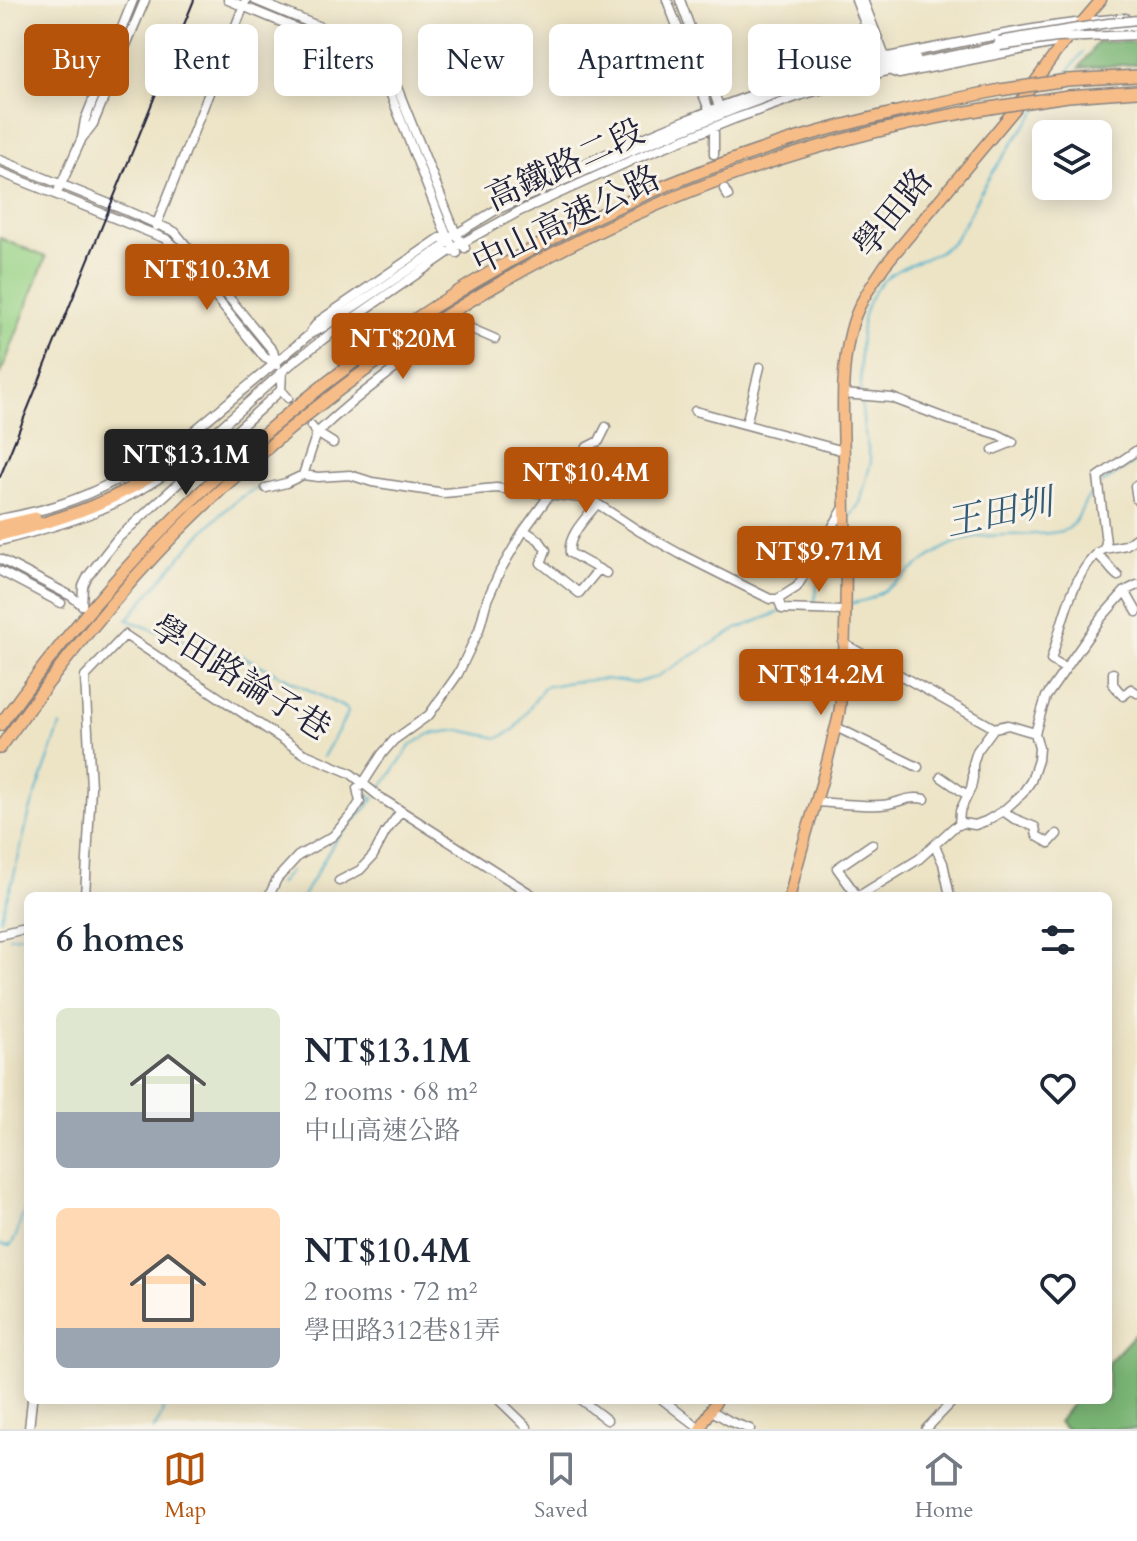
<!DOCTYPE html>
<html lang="en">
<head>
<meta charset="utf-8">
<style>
  body { margin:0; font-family:Cardo,"Noto Serif TC",serif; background:#f2f2f3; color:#1f2937; height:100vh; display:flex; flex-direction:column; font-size:30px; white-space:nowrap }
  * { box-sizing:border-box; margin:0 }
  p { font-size:26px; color:#747a83 }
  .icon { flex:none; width:44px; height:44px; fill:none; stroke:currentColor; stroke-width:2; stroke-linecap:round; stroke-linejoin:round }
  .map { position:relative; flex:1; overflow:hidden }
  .sheet { position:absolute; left:24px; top:892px; width:1088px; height:512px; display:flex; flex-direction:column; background:#fff; border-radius:12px; box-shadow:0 4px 20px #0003 }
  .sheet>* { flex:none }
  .banner { position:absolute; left:24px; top:24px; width:1090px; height:72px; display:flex; gap:16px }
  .tools { position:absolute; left:1032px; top:120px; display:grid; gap:16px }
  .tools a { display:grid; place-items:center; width:80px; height:80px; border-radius:12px; background:#fff; box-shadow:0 4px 20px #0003; font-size:40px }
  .price { position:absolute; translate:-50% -68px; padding:0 18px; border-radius:8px; background:#b45309; color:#fff; font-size:26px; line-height:52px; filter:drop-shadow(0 2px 4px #0008) }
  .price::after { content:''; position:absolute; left:50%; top:48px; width:24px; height:18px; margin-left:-12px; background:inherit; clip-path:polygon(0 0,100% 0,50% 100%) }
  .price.active { background:#222; color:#fff }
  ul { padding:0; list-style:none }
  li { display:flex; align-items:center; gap:24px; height:200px; padding:0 32px }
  li span { display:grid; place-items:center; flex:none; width:224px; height:160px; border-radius:12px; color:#555 }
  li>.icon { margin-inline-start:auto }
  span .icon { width:96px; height:96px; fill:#fffc; stroke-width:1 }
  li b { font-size:34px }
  h2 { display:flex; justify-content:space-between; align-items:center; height:96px; padding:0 32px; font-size:34px }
  .chip { padding:0 28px; border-radius:12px; background:#fff; box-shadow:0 4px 20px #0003; font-size:28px; line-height:72px }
  .chip.active { background:#b45309; color:#fff }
  .dock { display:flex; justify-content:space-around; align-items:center; height:112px; border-top:2px solid #e0e1e3; background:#fff; font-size:22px; color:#747a83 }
  .dock a { display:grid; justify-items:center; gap:4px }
  .dock .active { color:#b45309 }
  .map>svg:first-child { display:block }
  .green { fill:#99d387; stroke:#5e7a61; stroke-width:2 }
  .forest { fill:#7ab574; stroke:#4e6c58; stroke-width:2 }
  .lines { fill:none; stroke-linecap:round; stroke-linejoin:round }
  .stream { stroke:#4db1cc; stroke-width:2 }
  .minor-casing { stroke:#888380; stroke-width:11 }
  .major-casing { stroke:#888380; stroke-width:13 }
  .highway-casing { stroke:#888380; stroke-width:14 }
  .minor { stroke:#fff; stroke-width:8 }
  .major { stroke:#f7bd88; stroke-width:10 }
  .highway { stroke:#f7bd88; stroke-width:11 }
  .rail { stroke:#22223b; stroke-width:2 }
  .minor-bridge-casing { stroke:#888380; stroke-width:11; stroke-linecap:butt }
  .highway-bridge-casing { stroke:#888380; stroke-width:14; stroke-linecap:butt }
  .minor-bridge { stroke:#fff; stroke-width:8 }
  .highway-bridge { stroke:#f7bd88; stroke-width:11 }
  .labels { text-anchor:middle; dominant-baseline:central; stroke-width:6; stroke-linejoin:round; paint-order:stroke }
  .street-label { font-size:34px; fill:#22223b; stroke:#f7f3e8 }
  .water-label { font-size:36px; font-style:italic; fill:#335b75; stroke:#f7f3e8 }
</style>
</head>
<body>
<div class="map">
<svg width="1137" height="1429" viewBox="0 0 1137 1429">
  <rect width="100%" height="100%" fill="#f7f3e8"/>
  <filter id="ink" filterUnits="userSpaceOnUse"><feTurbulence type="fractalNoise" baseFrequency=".0125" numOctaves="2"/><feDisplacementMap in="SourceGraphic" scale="16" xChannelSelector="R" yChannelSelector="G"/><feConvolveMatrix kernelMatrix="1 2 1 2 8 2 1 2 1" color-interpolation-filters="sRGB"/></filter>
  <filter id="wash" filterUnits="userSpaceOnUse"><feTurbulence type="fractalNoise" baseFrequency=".006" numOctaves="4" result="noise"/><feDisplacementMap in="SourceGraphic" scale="32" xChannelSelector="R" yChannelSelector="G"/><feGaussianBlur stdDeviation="1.8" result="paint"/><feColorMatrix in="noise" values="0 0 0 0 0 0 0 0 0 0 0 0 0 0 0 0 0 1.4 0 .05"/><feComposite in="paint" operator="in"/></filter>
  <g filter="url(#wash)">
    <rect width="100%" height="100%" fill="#ede4c6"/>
    <path class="green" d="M0,238L46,257L0,376Z"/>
    <path class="forest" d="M1098,42H1137V64L1079,68Z
      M1137,1332V1429H1066L1058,1422L1075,1400H1108V1363Z"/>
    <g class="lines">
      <path class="stream" d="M1064,77L1083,52
        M861,392C861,348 852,296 898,270C916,260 937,257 952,242C964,229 971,210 979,194C998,162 1020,132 1042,104
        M1101,484L1130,466L1137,460
        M257,489C226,496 152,591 127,620L219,654L226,648L347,709L348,713L323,757
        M849,518L860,503L871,462L864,430L861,398
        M849,604C857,602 866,601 873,597C906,579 929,550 966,539C989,532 1056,538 1069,528C1082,518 1082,499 1096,488
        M814,605C818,587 818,568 825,552C829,544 836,537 841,529
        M798,606H819
        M362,789L372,798
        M378,793L411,745L430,734L459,730L499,738L515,729L544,687L570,682L605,679L636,683L656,677L737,629L780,612
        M279,884L290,871
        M303,896L335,841L375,798
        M0,920L13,879L30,811L60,726
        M9,937L28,935
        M0,1244L10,1246C21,1234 18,1217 28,1205
        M154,1429L163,1414L162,1400"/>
    </g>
  </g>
  <g filter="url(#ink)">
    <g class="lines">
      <defs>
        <path id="minor" d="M228,0L361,55L375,65L387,85L448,239L457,253
          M255,0L366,46L373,51L388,65L456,234L465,248
          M667,0L711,115
          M680,0L721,112
          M856,0L880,63
          M863,0L887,62
          M1087,34L1137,29
          M891,71L899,74L1065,41
          M83,137L93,124L145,0
          M714,154V133
          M0,160L127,211L175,232L273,351L277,365
          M0,172L166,239L173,245L265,358L274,362
          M59,189L82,138L85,120L133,0
          M724,189L728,196
          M503,205L512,196C607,154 701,109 801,79C846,65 892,56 938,47C999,34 1062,22 1125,18
          M156,226L246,0
          M311,331L319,321L440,238L448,239
          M282,372L281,390L288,398
          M843,394L892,398L950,420L997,434L1013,442L993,450
          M695,411L844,451
          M746,424L760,367
          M311,426L317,433L303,475L318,477L350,475L372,482L444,493L496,488L582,498L593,501L639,531L680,554L770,599H778L797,587L845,506
          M183,440L310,334L324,327L444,246L448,239L496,210L633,150L735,109L800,85L843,73L916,58
          M333,443L317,433C359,393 406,360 455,327L465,326L495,339
          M194,451L291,364L330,334L462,243L520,211L637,158L734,119L802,95L912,64L1000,46
          M1135,486L1137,500
          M266,488L286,483L303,475
          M551,493L524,530L539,540L546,550L541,563L579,593L599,569
          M569,495L586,463L584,455L587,447L599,441L606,427
          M597,504C587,517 567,536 570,553L606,573
          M0,519C20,515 41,511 61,504C101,491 136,470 171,447
          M0,541C70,523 118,509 178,465
          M1104,549L1126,545L1137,537
          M1098,552L1099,556C1107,562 1110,570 1118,576
          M0,559L71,596L82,605
          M0,571L61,603
          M1125,591L1137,612
          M778,599L782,609L845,611
          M82,605L83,586L88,576L117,539L281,390
          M843,643L994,728L1008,725L1035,733
          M1064,668L1051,660C1061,629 1073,566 1104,549L1106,543L1098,477L1137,450
          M1113,673V684L1123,696L1131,689L1137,693
          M836,727L918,767
          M941,777L967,795
          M816,802C837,803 859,806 881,805C899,804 906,795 925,799
          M1003,811L1013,818L1035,827L1037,836L1049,843L1057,834
          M959,825L960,811L971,788L973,778V764L977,751L994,728
          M935,846L943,863L950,896
          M339,881L360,870L373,856L385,833L401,811
          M85,896L91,787L85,677L125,635L303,753L350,773L381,798L534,896
          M269,896L277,879L298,856L333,836L353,813L360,802L357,788L362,785L382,754L394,740L429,715L458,674L479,630L487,600L500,571L524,530
          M857,896L837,868L872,844
          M859,896L919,859L954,827L962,823L975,825L986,821L1003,811L1022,794L1031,781L1038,760L1039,748L1035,733L1046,697L1101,618L1125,591L1137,585
          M0,935L20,930L28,931
          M499,1400L527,1427
          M581,1400L607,1420
          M663,1400L700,1429
          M712,1411L731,1422L750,1429
          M29,1429L32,1400
          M926,1429L954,1400"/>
        <path id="major" d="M790,896C801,842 822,791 833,737C836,727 839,717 840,707C848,629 846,548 844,469C844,423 839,375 851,330C857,305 871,286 885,265L1016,108L1058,50L1101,0
          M700,1429L717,1400"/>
        <path id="highway" d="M1067,80L1137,76
          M1068,96L1137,91
          M146,471L175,451L185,439
          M0,526L35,518
          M0,535C43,524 85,512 125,491C149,479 172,463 195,449
          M0,725C200,446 467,240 798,138C864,118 932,104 1000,90
          M0,748C54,673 111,600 175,534C401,306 685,156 1002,106"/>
      </defs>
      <use href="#minor" class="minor-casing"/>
      <use href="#major" class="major-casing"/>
      <use href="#highway" class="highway-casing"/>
      <use href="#minor" class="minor"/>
      <use href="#major" class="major"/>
      <use href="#highway" class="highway"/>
      <path class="rail" d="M0,477L194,0"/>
      <defs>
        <path id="minor-bridge" d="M999,41L1108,23L1137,20
          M1000,46L1057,38L1137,35"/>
        <path id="highway-bridge" d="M1000,90L1067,80
          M1002,106L1068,96"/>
      </defs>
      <use href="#minor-bridge" class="minor-bridge-casing"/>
      <use href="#highway-bridge" class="highway-bridge-casing"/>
      <use href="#minor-bridge" class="minor-bridge"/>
      <use href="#highway-bridge" class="highway-bridge"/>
    </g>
  </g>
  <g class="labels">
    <g class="street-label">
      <text transform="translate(565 165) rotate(-25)">高鐵路二段</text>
      <text transform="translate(893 213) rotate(-51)">學田路</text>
      <text transform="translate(566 220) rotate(-26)">中山高速公路</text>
      <text transform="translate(241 678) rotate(32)">學田路論子巷</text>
    </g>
    <g class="water-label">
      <text transform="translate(999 513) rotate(-12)">王田圳</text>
    </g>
  </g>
</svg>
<div class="tools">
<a><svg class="icon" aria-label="layers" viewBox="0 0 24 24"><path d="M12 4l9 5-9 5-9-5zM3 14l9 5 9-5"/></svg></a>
</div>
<b class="price" style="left:207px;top:312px">NT$10.3M</b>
<b class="price" style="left:403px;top:381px">NT$20M</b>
<b class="price active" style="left:186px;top:497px">NT$13.1M</b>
<b class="price" style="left:586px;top:515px">NT$10.4M</b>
<b class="price" style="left:819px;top:594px">NT$9.71M</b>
<b class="price" style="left:821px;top:717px">NT$14.2M</b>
<div class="banner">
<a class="chip active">Buy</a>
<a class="chip">Rent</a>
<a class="chip">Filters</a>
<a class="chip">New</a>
<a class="chip">Apartment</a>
<a class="chip">House</a>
</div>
<section class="sheet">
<h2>6 homes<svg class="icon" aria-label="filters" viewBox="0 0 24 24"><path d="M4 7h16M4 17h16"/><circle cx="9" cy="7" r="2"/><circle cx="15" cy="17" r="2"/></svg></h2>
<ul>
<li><span style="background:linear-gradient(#dfe7d0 65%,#9aa5b1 0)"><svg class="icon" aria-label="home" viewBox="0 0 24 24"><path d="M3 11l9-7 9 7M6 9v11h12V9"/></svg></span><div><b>NT$13.1M</b><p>2 rooms · 68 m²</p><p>中山高速公路</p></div><svg class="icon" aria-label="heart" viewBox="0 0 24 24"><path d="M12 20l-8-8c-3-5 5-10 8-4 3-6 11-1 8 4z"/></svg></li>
<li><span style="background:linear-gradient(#ffd9b3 75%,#9aa5b1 0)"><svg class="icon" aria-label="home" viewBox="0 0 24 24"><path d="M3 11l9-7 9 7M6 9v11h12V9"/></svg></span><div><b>NT$10.4M</b><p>2 rooms · 72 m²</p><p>學田路312巷81弄</p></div><svg class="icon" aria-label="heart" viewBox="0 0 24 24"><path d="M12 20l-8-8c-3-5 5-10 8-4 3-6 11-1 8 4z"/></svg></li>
</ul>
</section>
</div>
<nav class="dock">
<a class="active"><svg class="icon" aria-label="map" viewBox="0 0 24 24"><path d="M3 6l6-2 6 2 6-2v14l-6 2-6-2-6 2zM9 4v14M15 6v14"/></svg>Map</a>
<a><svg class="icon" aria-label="saved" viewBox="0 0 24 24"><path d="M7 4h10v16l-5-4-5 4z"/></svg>Saved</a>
<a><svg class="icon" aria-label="home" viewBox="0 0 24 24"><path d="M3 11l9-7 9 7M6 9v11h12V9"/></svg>Home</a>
</nav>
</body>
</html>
